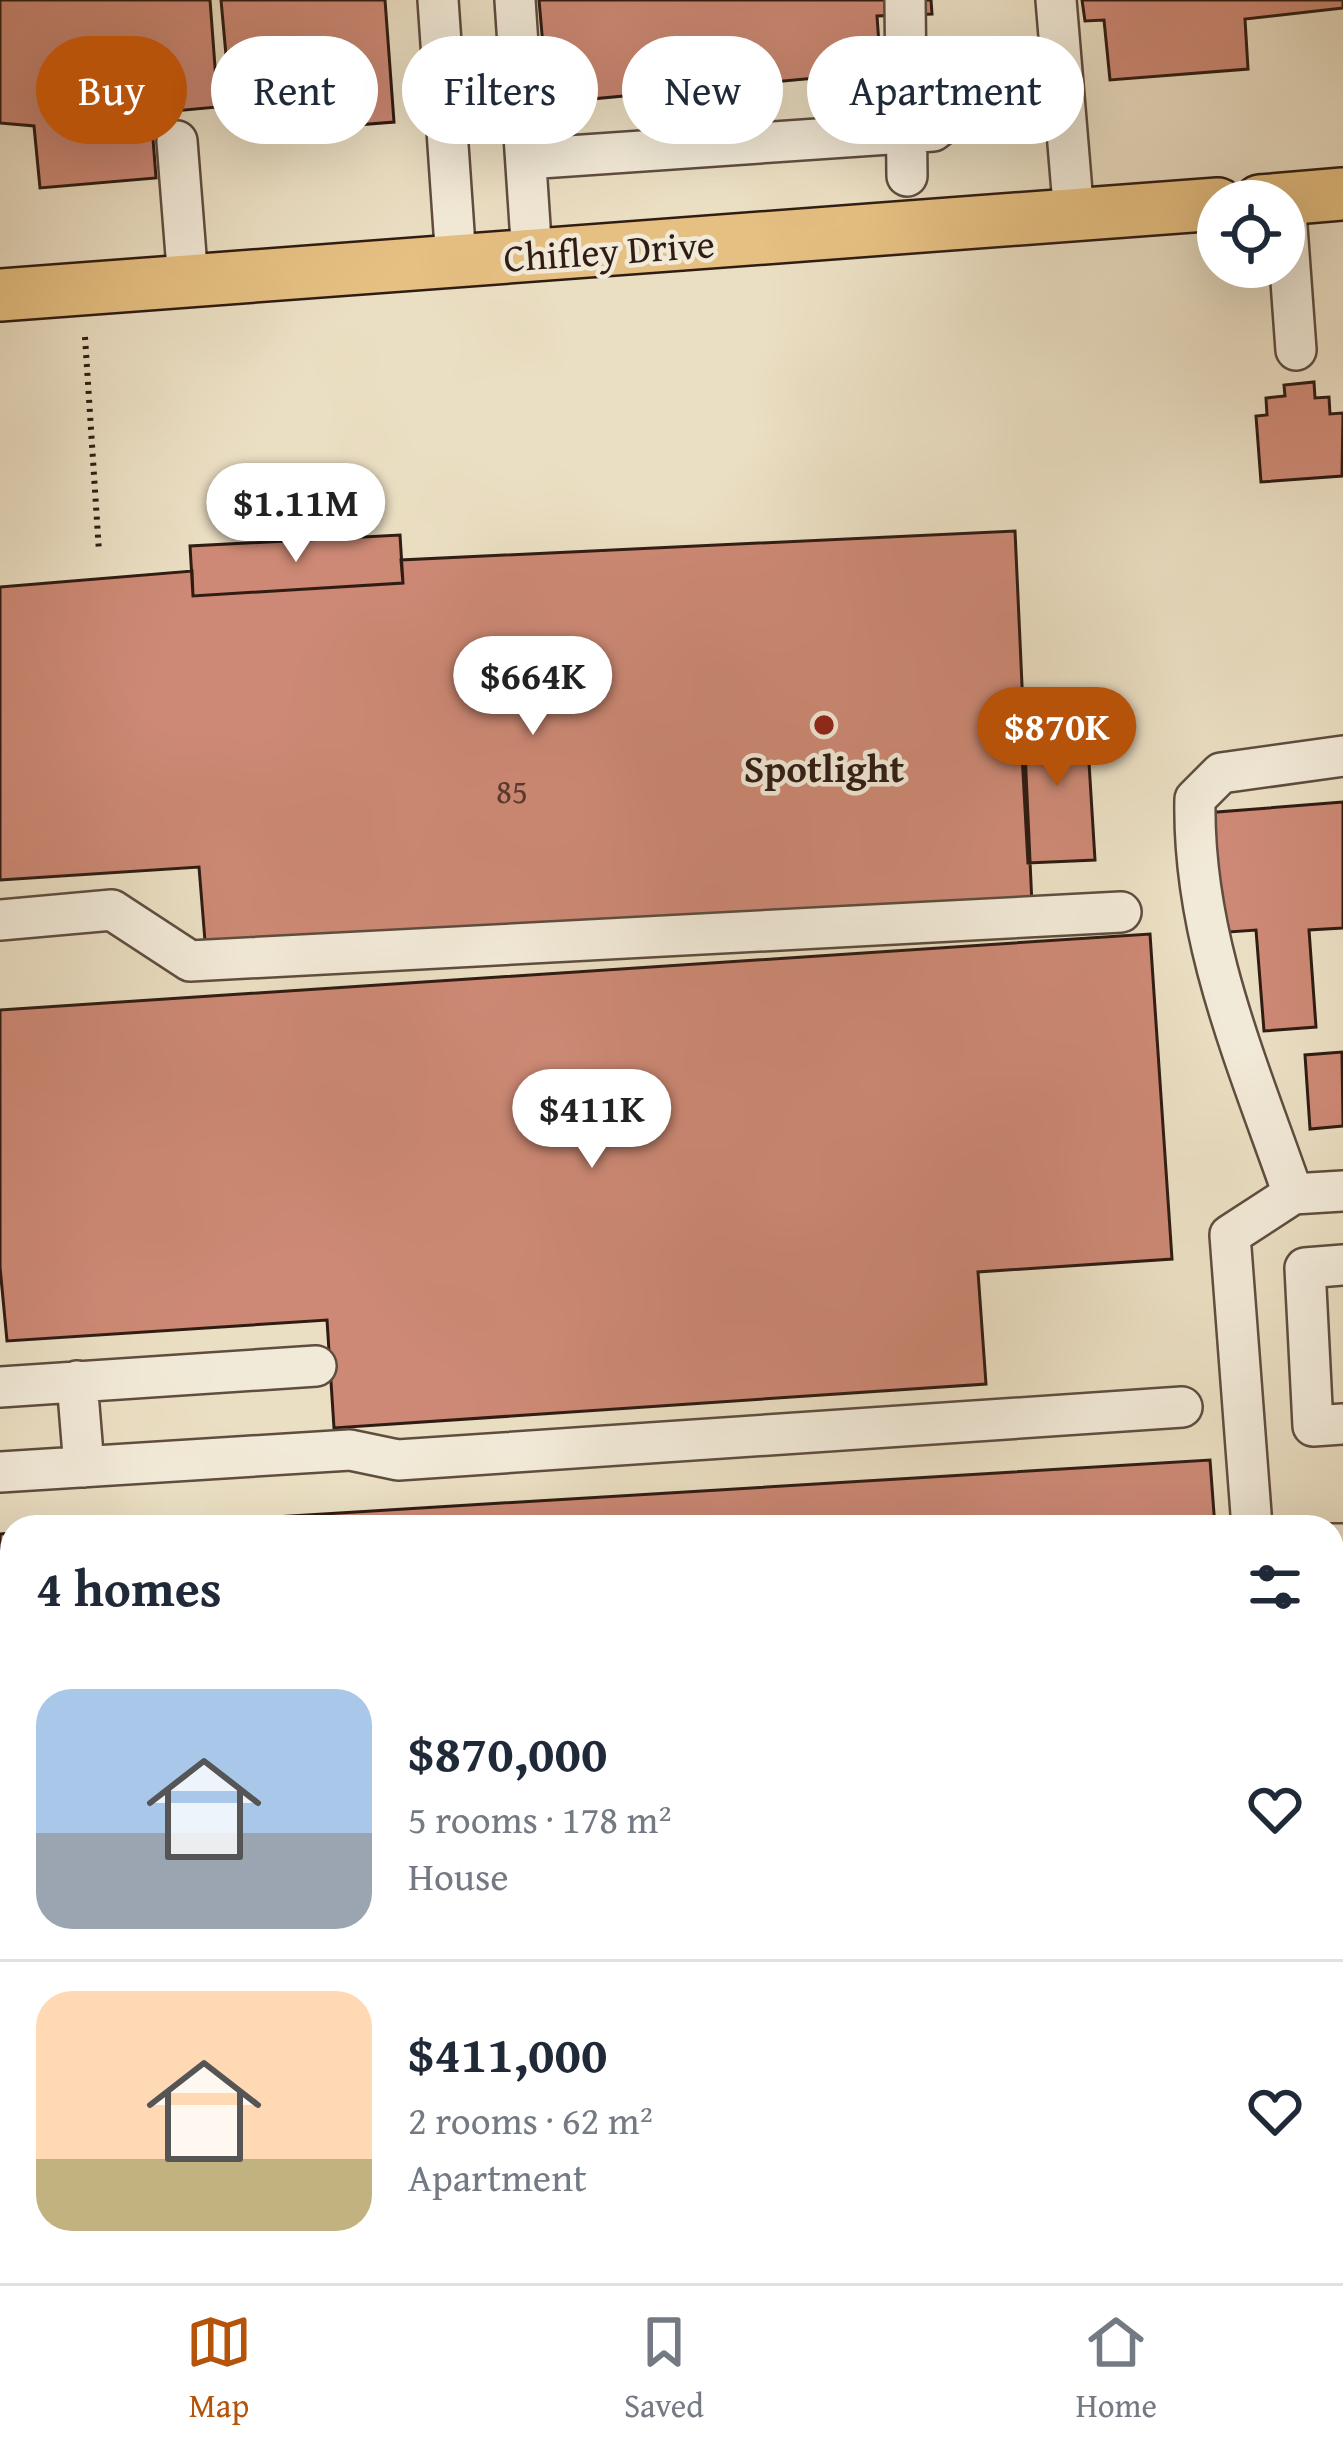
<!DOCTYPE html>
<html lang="en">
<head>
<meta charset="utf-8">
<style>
  body { margin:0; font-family:"Gentium Book Plus",serif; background:#f2f2f3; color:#1f2937; height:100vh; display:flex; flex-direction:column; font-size:45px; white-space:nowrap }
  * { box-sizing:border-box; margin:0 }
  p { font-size:39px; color:#747a83 }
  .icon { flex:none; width:66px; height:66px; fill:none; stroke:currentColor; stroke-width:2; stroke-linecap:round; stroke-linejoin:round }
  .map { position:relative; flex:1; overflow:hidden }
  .side { position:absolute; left:0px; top:1515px; width:1344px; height:768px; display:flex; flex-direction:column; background:#fff; border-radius:36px 36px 0 0; box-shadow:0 12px 48px #0002 }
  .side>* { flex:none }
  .guide { position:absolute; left:36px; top:36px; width:1272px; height:108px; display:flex; gap:24px }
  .tools { position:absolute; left:1197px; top:180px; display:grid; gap:24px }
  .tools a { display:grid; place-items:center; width:108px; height:108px; border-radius:50%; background:#fff; box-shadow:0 12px 48px #0002; font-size:60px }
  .price { position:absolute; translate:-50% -102px; padding:0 27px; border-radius:42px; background:#fff; color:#222; font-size:39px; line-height:78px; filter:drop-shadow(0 3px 6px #0008) }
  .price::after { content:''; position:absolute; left:50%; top:72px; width:36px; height:27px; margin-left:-18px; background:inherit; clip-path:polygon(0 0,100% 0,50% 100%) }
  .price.current { background:#b45309; color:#fff }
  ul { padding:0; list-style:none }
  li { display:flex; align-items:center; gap:36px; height:300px; padding:0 36px }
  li+li { border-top:3px solid #e0e1e3 }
  li span { display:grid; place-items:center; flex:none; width:336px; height:240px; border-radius:36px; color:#555 }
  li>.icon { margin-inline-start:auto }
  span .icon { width:144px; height:144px; fill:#fffc; stroke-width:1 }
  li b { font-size:51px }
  h2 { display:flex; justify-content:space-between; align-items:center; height:144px; padding:0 36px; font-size:51px }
  .pill { padding:0 42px; border-radius:54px; background:#fff; box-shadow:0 12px 48px #0002; font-size:42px; line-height:108px }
  .pill.current { background:#b45309; color:#fff }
  .tabs { display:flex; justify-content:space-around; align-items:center; height:168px; border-top:3px solid #e0e1e3; background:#fff; font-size:33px; color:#747a83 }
  .tabs a { display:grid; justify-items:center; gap:6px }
  .tabs .current { color:#b45309 }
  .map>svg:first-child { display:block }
  .building { fill:#cd8975; stroke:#301c13; stroke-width:3 }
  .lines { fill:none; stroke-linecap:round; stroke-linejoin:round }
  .minor-casing { stroke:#5f4d3f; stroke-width:44 }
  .major-casing { stroke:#301c13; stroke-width:56 }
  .path { stroke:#301c13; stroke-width:6; stroke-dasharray:3 6; stroke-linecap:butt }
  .minor { stroke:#f2ead8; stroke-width:39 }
  .major { stroke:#e6c082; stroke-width:51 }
  .poi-dot { fill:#8f2418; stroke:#f2ead8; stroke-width:4.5 }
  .labels { text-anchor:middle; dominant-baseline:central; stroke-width:9; stroke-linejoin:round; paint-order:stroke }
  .number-label { font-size:33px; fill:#57372c }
  .street-label { font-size:39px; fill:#301c13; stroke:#f2ead8 }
  .poi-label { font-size:39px; font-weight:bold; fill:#301c13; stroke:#f2ead8 }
</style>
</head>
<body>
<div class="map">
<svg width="1343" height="2283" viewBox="0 0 1343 2283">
  <rect width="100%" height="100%" fill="#ebdfc3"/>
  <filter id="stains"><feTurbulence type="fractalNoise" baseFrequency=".00167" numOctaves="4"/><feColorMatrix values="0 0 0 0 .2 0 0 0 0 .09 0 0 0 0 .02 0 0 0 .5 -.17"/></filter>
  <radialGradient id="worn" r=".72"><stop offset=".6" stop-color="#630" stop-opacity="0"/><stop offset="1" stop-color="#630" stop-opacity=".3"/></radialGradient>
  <path class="building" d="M0,0H210L218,107L151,113L156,178L40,188L34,126L0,123Z
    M221,0H385L394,122L295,130L290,71L228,77Z
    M539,0H931L932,14L877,16L881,72L548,103Z
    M1082,0H1343V8L1245,19L1248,69L1110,80L1104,20L1085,21Z
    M1314,382L1315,398L1329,397L1330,414L1343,413L1342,476L1261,482L1256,416L1267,415L1266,398L1285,396L1284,385Z
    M1015,531L1032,905L205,941L199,867L0,880V587L192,571L193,596L403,583L401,560Z
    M400,535L403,583L193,596L190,546Z
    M1086,714L1095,860L1028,863L1020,718Z
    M1343,802V928L1309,930L1316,1027L1264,1031L1256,930L1215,933L1205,813Z
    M1150,934L1172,1259L978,1272L986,1384L334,1428L327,1320L7,1341L0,1267V1010Z
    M1342,1052L1343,1126L1310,1129L1305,1055Z
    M1210,1460L1215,1527H109Z
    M12,1533V1861L0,1862V1534Z
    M1343,2057V2243L1332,2244V2058Z
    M0,2101H12V2271H695L696,2283H0Z
    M964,2271H1248L1249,2283H965Z"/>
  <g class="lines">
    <defs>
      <path id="minor" d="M438,0L456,261
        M515,0L532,256
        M905,0L907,176
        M1056,0L1074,216
        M177,141L188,281
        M526,159L933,131L980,95
        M1285,199L1296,350
        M0,920L112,910L190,961L1121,912
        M1293,1194C1248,1065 1192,938 1195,799L1221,773L1343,756
        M1343,1265L1305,1268L1313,1426L1343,1424
        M77,1381L84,1467
        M0,1387L316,1366
        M0,1472L350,1450L398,1460L1182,1407
        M1252,1527L1230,1235L1293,1194L1343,1191
        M1332,1544H1343
        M0,2022L12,2021"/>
      <path id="major" d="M1260,201L1343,194
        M0,295L1218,204"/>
    </defs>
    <use href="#minor" class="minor-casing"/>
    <use href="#major" class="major-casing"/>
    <path class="path" d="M85,337L99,552"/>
    <use href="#minor" class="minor"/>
    <use href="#major" class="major"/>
  </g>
  <circle class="poi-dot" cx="824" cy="725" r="12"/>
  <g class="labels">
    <g class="number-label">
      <text x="512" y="791">85</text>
    </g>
    <g class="street-label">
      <text transform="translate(609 250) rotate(-4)">Chifley Drive</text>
    </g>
    <g class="poi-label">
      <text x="824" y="767">Spotlight</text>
    </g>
  </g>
  <rect width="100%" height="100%" filter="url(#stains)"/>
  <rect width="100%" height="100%" fill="url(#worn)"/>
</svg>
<div class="tools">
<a><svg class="icon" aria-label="locate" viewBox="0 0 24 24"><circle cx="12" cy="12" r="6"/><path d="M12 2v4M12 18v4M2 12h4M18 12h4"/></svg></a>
</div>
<b class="price" style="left:296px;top:565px">$1.11M</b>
<b class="price" style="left:533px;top:738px">$664K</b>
<b class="price current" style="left:1057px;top:789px">$870K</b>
<b class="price" style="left:592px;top:1171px">$411K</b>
<div class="guide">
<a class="pill current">Buy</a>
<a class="pill">Rent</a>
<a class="pill">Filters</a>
<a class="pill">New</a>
<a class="pill">Apartment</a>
</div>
<section class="side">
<h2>4 homes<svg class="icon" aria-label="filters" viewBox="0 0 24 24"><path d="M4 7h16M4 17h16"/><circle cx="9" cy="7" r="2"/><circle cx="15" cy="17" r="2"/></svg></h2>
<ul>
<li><span style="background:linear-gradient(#a9c7e8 60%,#9aa5b1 0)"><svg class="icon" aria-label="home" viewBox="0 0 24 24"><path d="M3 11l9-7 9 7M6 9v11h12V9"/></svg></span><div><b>$870,000</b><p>5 rooms · 178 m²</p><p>House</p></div><svg class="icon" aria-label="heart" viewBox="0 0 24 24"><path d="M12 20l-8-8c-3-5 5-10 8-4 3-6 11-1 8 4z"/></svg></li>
<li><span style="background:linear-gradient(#ffd9b3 70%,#c2b280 0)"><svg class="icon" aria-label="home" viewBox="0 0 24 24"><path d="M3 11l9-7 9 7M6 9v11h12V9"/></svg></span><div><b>$411,000</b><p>2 rooms · 62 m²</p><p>Apartment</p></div><svg class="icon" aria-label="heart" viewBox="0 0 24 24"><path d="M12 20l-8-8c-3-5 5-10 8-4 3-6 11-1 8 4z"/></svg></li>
</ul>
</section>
</div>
<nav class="tabs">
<a class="current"><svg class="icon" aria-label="map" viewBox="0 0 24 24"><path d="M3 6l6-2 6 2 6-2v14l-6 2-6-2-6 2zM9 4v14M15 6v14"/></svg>Map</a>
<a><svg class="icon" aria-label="saved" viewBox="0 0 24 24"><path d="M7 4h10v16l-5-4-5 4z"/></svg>Saved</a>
<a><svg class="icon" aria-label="home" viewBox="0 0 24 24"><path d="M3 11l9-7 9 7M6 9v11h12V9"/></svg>Home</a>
</nav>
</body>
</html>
